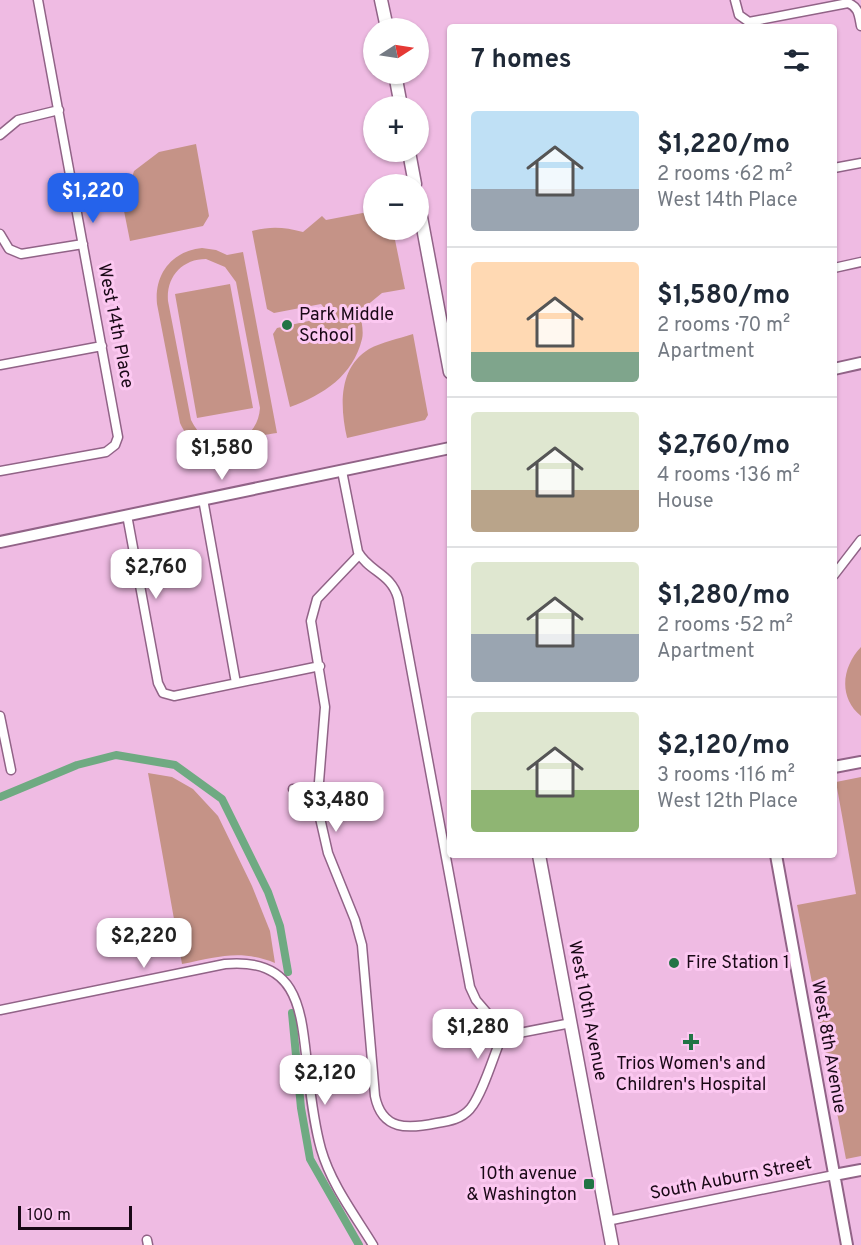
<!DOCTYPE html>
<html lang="en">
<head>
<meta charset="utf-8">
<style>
  body { margin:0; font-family:Overpass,sans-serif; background:#f2f2f3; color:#1f2937; height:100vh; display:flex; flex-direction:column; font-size:22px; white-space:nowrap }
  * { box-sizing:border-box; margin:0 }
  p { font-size:20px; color:#747a83 }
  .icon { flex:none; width:33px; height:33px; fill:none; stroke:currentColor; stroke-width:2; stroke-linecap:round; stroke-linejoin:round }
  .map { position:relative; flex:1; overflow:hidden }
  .details { position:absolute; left:447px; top:24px; width:390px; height:834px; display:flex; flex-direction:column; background:#fff; border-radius:6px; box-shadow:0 2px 4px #0004 }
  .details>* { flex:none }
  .needle { width:39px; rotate:78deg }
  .controls { position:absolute; left:363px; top:18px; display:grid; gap:12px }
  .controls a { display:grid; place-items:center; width:66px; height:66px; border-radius:50%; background:#fff; box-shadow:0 2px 4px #0004; font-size:30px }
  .scale { position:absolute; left:18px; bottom:15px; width:114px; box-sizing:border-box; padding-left:6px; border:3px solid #190816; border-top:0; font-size:16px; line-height:21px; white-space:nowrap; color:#190816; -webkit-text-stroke:4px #fcc8f1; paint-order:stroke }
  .price { position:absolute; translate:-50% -51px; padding:0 14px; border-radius:12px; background:#fff; color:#222; font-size:20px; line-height:39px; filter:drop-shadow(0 2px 3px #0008) }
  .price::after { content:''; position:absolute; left:50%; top:36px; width:18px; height:14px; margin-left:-9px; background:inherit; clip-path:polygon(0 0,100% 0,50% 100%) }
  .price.current { background:#2563eb; color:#fff }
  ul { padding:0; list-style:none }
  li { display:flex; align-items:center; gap:18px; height:150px; padding:0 24px }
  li+li { border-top:2px solid #e0e1e3 }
  li span { display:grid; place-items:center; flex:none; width:168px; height:120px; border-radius:6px; color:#555 }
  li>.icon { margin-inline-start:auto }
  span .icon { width:72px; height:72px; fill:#fffc; stroke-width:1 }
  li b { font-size:26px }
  h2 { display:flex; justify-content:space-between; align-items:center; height:72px; padding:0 24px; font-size:26px }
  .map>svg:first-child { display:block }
  .green { fill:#c59387; fill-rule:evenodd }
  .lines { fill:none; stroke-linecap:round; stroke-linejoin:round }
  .canal { stroke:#6faa82; stroke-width:8 }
  .minor-casing { stroke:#916387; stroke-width:11 }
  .tertiary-casing { stroke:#916387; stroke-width:14 }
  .secondary-casing { stroke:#916387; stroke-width:15 }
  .minor { stroke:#fff; stroke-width:8 }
  .tertiary { stroke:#fff; stroke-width:10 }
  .secondary { stroke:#fff; stroke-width:12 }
  .poi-dot { fill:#227445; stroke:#fcc8f1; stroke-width:2 }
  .labels { text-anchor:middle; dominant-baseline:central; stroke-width:6; stroke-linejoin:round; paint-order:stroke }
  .poi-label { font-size:18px; fill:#190816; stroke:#fcc8f1; text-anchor:start }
  .street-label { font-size:18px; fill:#190816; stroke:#fcc8f1 }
</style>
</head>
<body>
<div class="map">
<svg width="861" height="1245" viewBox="0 0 861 1245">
  <rect width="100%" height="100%" fill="#efbbe3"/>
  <path class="green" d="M196,144L209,216L203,226L130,241L123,206L134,171L159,152Z
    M373,211L374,230H393L405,289L382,293L360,311C361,320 364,331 362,339C353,376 323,395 290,407L273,334L277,328L331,316L321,304L274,313L267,309L252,231C271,226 284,227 303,232L322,216L326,220Z
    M202,248L216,250L227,255L243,252L277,433C272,434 266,434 262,436C256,440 251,447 243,451C217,462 191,448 180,423L157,304C154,274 172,251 202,248ZM206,259L225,267L236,282L260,408C257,448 208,457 191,420L168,301C166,277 182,259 206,259Z
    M230,284L253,408L197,418L175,294Z
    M413,334L428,415L425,420L347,438C340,407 338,368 369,349C382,342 398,339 413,334Z
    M861,647V716C838,697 842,667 861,647Z
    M148,773L172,777L193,789L218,816L252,886L270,931L275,963C239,949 219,957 182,964Z
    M861,777V1156L846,1159L797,905L856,894L836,782Z"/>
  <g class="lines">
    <path class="canal" d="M0,797L77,765L116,755L175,765L222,799L268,892L280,926L288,972
      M292,1013L301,1108L310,1159L359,1245"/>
    <defs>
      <path id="minor" d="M735,0L739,15L749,22L848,3C859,7 859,16 861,26
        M0,135L18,120L59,110
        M834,168L861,163
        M0,234L9,249L21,254L83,244
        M834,268L861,262
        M0,365L102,346
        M0,471L106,452L115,445L118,437L38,0
        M342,471L358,552C369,572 391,573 398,598L470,987L476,1000L506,1035
        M203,499L236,683
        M127,515L158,683L163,693L174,696L320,666
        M359,555L317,599L311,621L325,707L319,782L320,818L328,853L355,920L362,945L375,1096C382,1131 408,1129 437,1123C450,1121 461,1119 470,1109C482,1095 493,1058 500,1041L504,1036L571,1023
        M834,575L861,540
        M0,716L11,770
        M293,789L319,791
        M0,1010L225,964C302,957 301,1015 308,1072C311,1098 314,1124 321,1149C331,1184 354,1214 373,1245
        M607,1221L834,1175
        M147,1240L148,1245"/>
      <path id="tertiary" d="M834,369L861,363
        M0,542L450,448
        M834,767L861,762
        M776,855L847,1245
        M834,1175L861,1170"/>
      <path id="secondary" d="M381,0L387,28
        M395,74L401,106
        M409,152L415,184
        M418,201L450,372
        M539,855L612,1245"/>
    </defs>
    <use href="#minor" class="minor-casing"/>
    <use href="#tertiary" class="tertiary-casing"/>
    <use href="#secondary" class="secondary-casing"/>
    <use href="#minor" class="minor"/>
    <use href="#tertiary" class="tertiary"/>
    <use href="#secondary" class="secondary"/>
  </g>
  <g class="poi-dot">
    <circle cx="287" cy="325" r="6"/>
    <circle cx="674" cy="963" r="6"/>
    <path d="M688 1033h6v6h6v6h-6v6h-6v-6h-6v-6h6z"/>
    <rect x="583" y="1178" width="12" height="12" rx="3"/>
  </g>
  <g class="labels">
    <g class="poi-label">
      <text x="299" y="315">Park Middle<tspan x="299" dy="21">School</tspan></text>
      <text x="686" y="963">Fire Station 1</text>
      <text x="691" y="1064" text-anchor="middle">Trios Women's and<tspan x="691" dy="21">Children's Hospital</tspan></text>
      <text x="577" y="1174" text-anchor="end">10th avenue<tspan x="577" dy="21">&amp; Washington</tspan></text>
    </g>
    <g class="street-label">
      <text transform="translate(115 326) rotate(79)">West 14th Place</text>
      <text transform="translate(587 1011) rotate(79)">West 10th Avenue</text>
      <text transform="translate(828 1047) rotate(80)">West 8th Avenue</text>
      <text transform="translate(731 1179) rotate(-11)">South Auburn Street</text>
    </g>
  </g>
</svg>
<div class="controls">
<a><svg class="needle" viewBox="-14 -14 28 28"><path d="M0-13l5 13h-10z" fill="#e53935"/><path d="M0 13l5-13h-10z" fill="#747a83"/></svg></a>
<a>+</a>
<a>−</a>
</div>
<div class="scale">100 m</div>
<b class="price current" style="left:93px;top:224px">$1,220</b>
<b class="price" style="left:222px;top:481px">$1,580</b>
<b class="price" style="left:156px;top:600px">$2,760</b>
<b class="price" style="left:336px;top:833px">$3,480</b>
<b class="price" style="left:144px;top:969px">$2,220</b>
<b class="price" style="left:478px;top:1060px">$1,280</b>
<b class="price" style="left:325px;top:1106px">$2,120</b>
<section class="details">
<h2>7 homes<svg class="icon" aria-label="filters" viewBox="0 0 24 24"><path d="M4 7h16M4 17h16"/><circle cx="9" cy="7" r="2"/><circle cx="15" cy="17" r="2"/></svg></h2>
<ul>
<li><span style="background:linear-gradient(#bfe0f5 65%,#9aa5b1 0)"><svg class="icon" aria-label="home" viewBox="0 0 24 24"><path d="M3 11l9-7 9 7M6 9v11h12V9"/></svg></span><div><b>$1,220/mo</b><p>2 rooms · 62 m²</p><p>West 14th Place</p></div></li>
<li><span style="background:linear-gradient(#ffd9b3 75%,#7fa58c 0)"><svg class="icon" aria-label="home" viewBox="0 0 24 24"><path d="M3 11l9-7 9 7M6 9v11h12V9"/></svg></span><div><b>$1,580/mo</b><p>2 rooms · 70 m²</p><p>Apartment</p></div></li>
<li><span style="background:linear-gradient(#dfe7d0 65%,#b9a48a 0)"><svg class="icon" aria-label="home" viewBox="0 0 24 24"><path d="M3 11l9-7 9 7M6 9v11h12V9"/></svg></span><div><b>$2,760/mo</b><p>4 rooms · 136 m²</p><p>House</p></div></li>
<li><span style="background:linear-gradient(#dfe7d0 60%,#9aa5b1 0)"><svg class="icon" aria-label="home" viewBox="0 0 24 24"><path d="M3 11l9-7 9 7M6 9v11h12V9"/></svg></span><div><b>$1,280/mo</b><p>2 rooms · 52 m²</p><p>Apartment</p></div></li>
<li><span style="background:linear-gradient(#dfe7d0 65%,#8fb573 0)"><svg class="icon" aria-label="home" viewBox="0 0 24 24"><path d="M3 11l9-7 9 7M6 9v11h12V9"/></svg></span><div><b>$2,120/mo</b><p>3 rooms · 116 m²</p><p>West 12th Place</p></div></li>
</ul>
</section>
</div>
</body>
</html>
